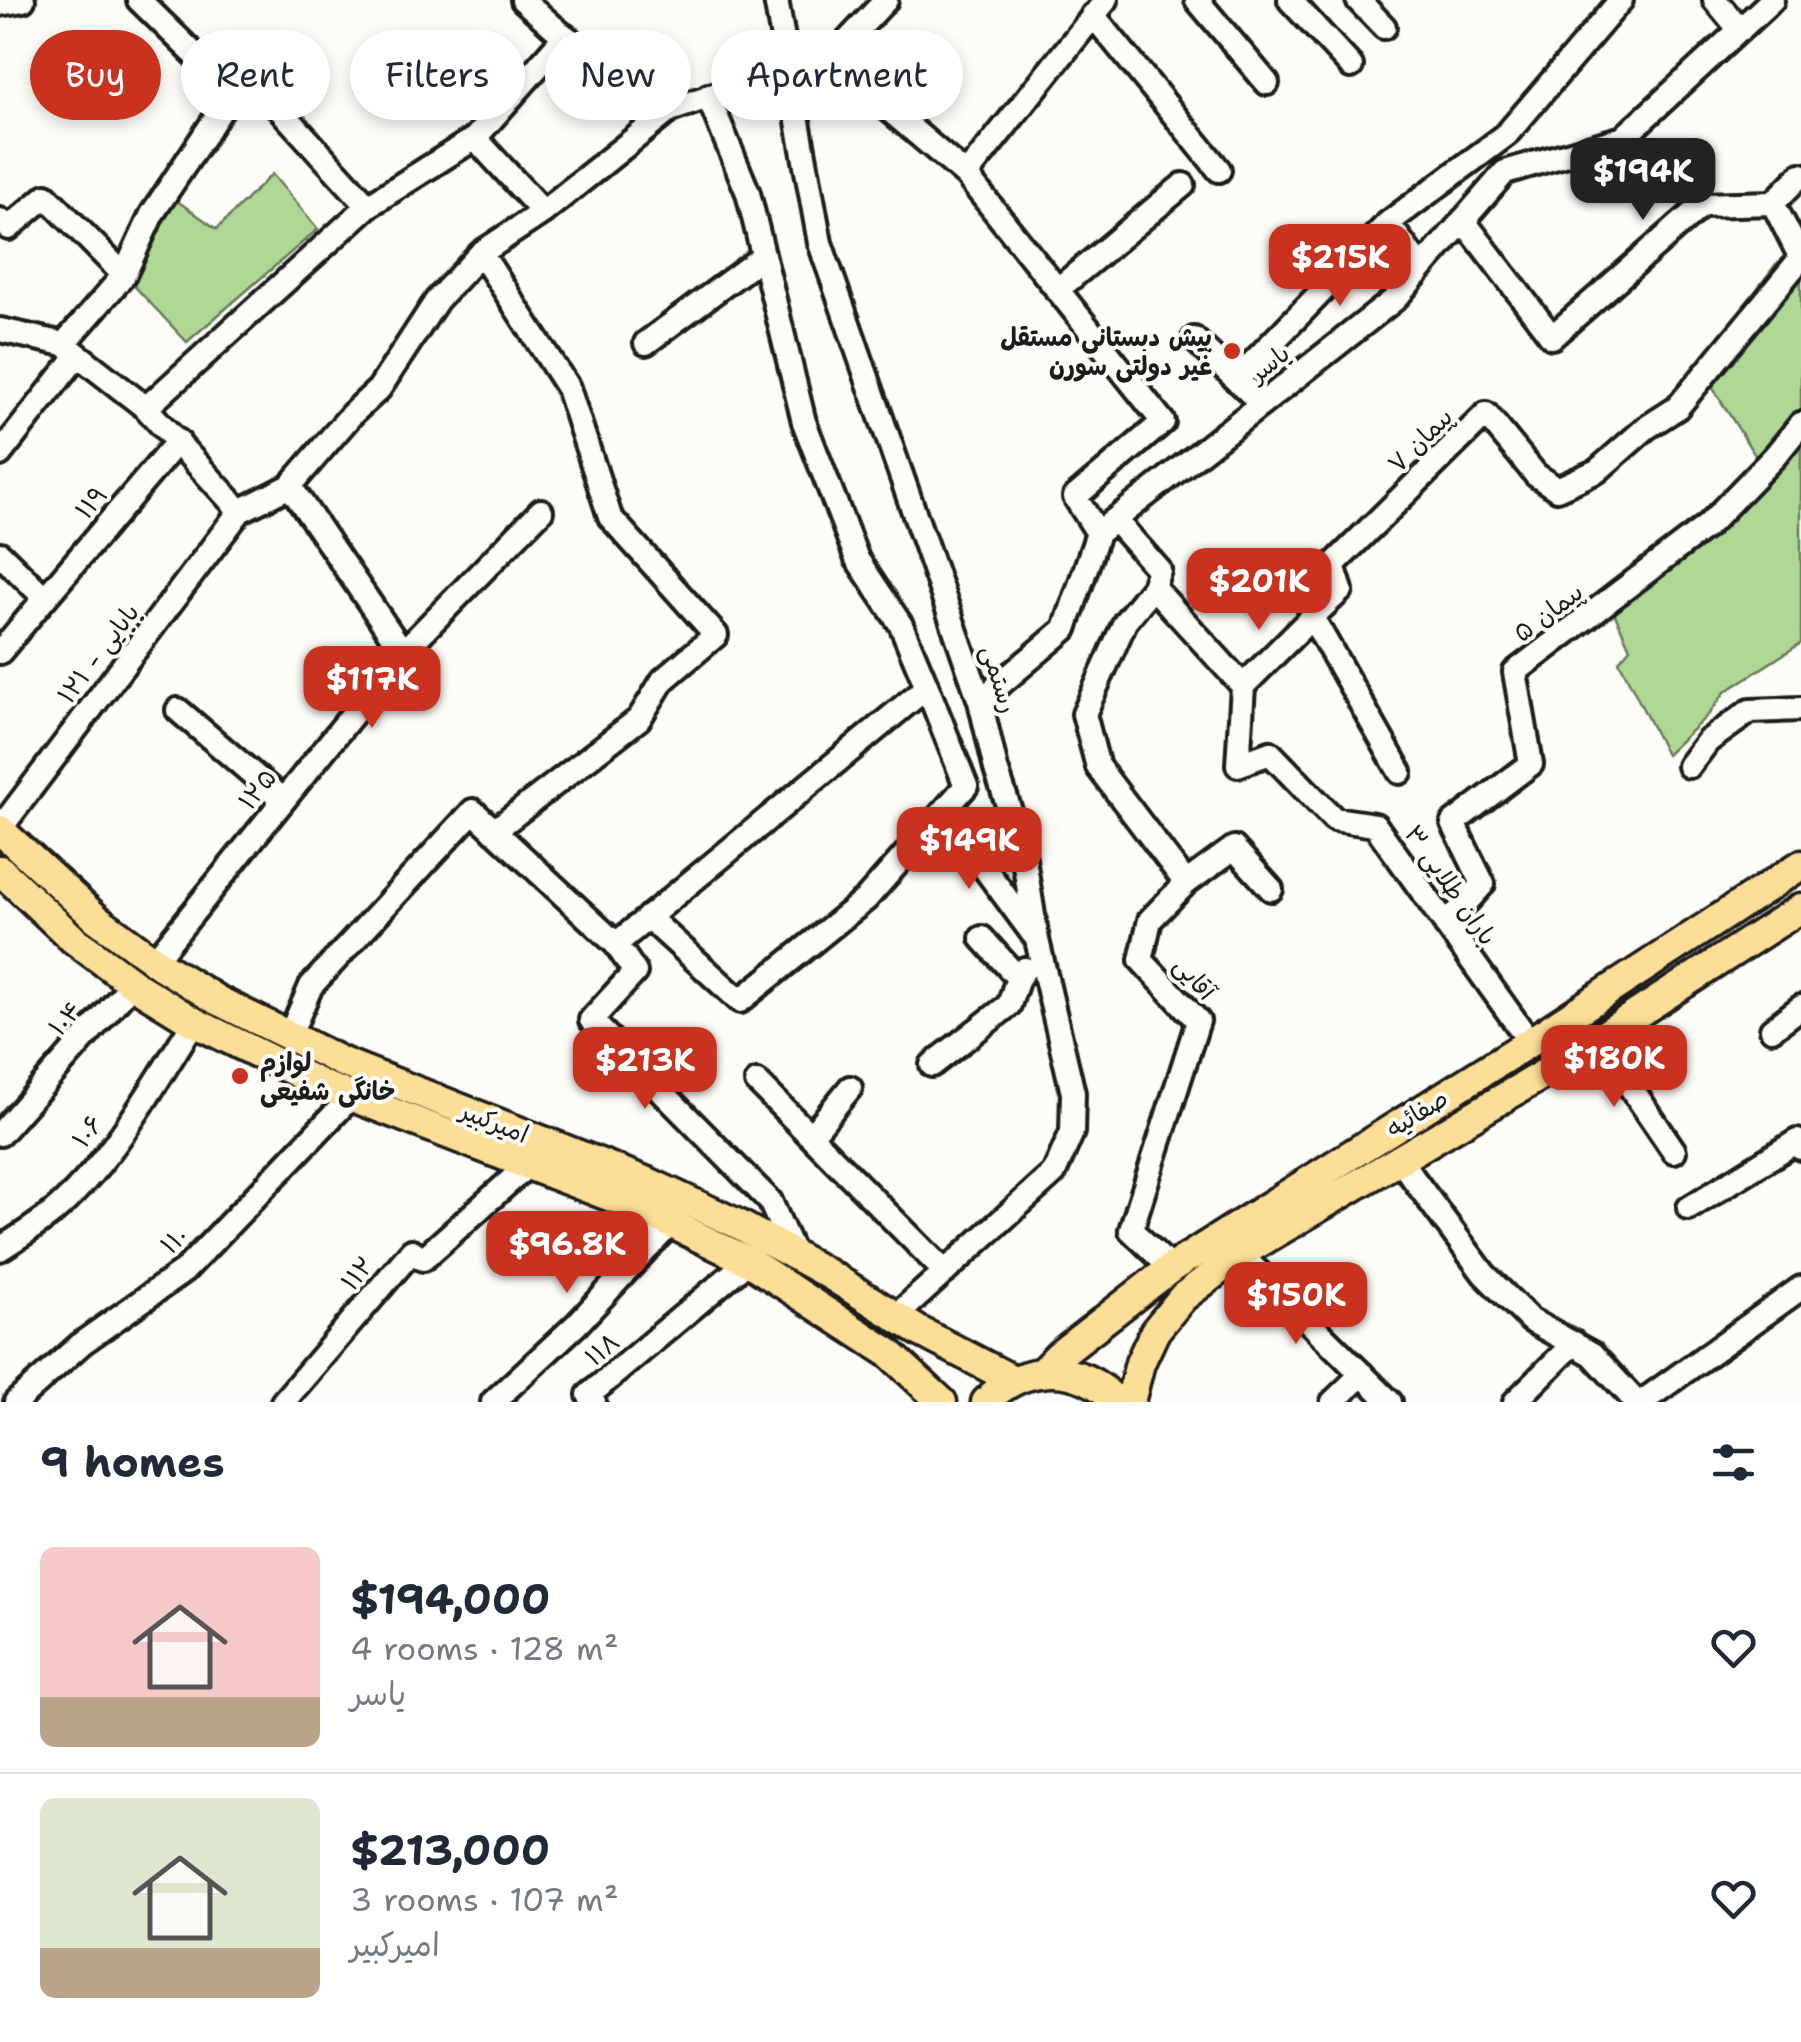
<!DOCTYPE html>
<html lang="en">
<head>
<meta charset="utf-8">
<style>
  body { margin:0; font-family:"Shantell Sans","Playpen Sans Arabic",sans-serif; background:#f6f6f7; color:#1f2937; height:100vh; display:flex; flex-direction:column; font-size:38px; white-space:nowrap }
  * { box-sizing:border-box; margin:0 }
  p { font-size:32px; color:#747a83 }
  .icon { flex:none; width:55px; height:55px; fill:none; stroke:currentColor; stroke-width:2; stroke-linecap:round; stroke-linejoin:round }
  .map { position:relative; height:1402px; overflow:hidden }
  .drawer { display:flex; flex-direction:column; background:#fff; flex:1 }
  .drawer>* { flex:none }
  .hud { position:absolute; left:30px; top:30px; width:1000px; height:90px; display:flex; gap:20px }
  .price { position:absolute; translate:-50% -85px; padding:0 22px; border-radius:20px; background:#c8321e; color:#fff; font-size:32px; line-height:65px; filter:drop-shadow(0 2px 5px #0008) }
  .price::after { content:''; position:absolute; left:50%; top:60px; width:30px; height:22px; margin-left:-15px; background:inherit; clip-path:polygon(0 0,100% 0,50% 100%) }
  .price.on { background:#222; color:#fff }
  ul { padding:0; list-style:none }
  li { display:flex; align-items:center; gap:30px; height:250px; padding:0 40px }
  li+li { border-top:2px solid #e0e1e3 }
  li span { display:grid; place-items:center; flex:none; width:280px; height:200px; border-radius:15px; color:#555 }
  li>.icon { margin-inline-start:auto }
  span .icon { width:120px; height:120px; fill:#fffc; stroke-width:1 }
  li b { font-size:42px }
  h2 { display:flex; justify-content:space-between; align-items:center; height:120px; padding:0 40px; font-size:42px }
  .pill { padding:0 35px; border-radius:45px; background:#fff; box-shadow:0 5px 15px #0003; font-size:35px; line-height:90px }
  .pill.on { background:#c8321e; color:#fff }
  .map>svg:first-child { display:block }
  .green { fill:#afd895; stroke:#667a58; stroke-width:2.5 }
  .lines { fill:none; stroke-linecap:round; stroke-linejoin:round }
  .minor-casing { stroke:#1c1c1c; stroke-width:30 }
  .major-casing { stroke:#1c1c1c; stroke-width:35 }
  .minor { stroke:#fdfcf7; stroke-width:22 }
  .major { stroke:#fdde96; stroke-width:28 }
  .poi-dot { fill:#c8321e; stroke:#fdfcf7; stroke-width:4 }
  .labels { text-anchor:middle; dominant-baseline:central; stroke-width:8; stroke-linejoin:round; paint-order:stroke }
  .poi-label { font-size:25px; font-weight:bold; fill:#1c1c1c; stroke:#fdfcf7; text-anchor:end }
  .street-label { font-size:25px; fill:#1c1c1c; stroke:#fdfcf7 }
</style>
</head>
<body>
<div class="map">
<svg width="1801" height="1402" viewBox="0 0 1801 1402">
  <rect width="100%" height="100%" fill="#fdfcf7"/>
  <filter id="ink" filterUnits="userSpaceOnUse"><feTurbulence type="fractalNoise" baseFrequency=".01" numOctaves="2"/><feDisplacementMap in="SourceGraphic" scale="20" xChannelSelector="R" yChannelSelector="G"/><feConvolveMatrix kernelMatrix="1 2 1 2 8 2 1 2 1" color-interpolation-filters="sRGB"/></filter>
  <g filter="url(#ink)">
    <path class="green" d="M272,174L318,229L187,342L124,275L166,193L217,229Z
      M1801,247V643L1725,692L1710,713L1666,755L1619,661L1630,648L1612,608L1725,514L1716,500L1758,460L1699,366L1776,264Z"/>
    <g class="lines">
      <defs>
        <path id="minor" d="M139,0L233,92
          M523,0L559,32L670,110
          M776,0L820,243L980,701L996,769L1022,847L1037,940L1073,1093L1072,1132L1054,1173L896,1316
          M1197,0L1267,83
          M1290,0L1351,66
          M1358,0L1384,27
          M1715,0L1740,30
          M0,4L23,0
          M1093,15L1219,170
          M826,56L966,175L1106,0
          M475,138L543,212
          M966,175L1163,422L1075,497L1098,533
          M1773,203L1801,175
          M368,206L475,138L565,36
          M0,220L9,228L46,196L124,275
          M1463,220L1552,337L1702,205L1773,203L1800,256
          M481,253L568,388L610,517L716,635L663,680L639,719L494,831
          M1421,268L1388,223L1506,135L1621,0
          M1057,290L1183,185
          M0,330L64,344
          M1194,339L1262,404
          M646,343L762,257
          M1236,380L1388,223
          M146,408L368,206L275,104L255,90L233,92L152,214L124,275L64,344L146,408L240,511L290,486L352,414L379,389L437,300L481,253L543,212L670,110L836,53L886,0
          M0,454L77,356
          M1115,520L1159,570L1153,587L1125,622L1084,714L1098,767L1186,883L1150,920L1141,960L1198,1021L1131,1230L1171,1268
          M0,554L45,598L178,441
          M1153,587L1243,686L1238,765L1270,753L1334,819L1375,825L1530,1042
          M0,652L45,598
          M403,652L541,511
          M1243,686L1312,617
          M980,701L1065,629L1098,533L1395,299L1505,172L1623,138L1772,0
          M178,710L283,800
          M1689,766L1708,741L1750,711L1801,709
          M1400,772L1312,617L1341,590L1333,565L1486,414L1536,475L1557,489L1597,471L1646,428L1677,408L1801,258
          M943,812L1033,934
          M0,829L240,511
          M1186,883L1234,848L1271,889
          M648,917L740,1001L866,899L966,786L927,687
          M1446,925L1483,884L1453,823L1531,764L1515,672L1708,525L1775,456L1801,424
          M982,938L1018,978L1025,969
          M616,944L635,972L591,1020L770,1201L794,1255
          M154,961L403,652L290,486
          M1772,1029L1801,1007
          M289,1037L311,986L473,811L616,944L927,687L901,625L857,559L804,422L748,193L708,96
          M1598,1039L1674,1151
          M932,1065L1009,1005L1018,978
          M757,1082L945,1272
          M0,1134L132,984
          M811,1136L850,1088
          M1399,1159L1484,1274L1530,1320L1592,1354L1636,1402
          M1689,1208L1797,1141L1801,1148
          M0,1249C17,1238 35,1227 51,1214C111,1164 152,1087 194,1022
          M1240,1254L1390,1402
          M16,1402L82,1343L184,1271L351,1097
          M283,1402L412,1251L423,1259L528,1165
          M493,1402L577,1324L672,1222
          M594,1402L589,1395L748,1261
          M1333,1402L1362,1374
          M1515,1402L1574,1343
          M1642,1402L1801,1288"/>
        <path id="major" d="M0,830L96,918L160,965L217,1000L342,1062L650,1183L740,1225L830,1275L919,1331L1013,1380
          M0,870L73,939L139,988L194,1022L324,1086L637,1207L748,1261L889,1353L942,1402
          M1041,1373L1059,1355L1171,1268L1530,1042L1801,865
          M986,1402C1021,1363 1081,1361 1116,1402
          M1130,1402L1140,1363L1155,1331L1183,1297L1240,1254L1547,1072L1801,908"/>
      </defs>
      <use href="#minor" class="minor-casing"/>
      <use href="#major" class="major-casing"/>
      <use href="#minor" class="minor"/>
      <use href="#major" class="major"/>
    </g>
  </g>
  <g class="poi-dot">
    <circle cx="1232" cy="351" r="10"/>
    <circle cx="240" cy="1076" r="10"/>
  </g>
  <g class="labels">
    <g class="poi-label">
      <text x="1212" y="337">پیش دبستانی مستقل<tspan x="1212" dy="29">غیر دولتی سورن</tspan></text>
      <text x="260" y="1062" text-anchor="start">لوازم<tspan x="260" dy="29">خانگی شفیعی</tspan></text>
    </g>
    <g class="street-label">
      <text transform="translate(1269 363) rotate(-38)">یاسر</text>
      <text transform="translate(1420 440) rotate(-45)">پیمان ۷</text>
      <text transform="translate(91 502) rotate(-50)">۱۱۹</text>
      <text transform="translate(1548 612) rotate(-37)">پیمان ۵</text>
      <text transform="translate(98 653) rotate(-53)">بابایی - ۱۲۱</text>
      <text transform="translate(1000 679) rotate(73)">رستمی</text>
      <text transform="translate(257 789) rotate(-51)">۱۲۵</text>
      <text transform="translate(1451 885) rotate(55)">باران طلایی ۳</text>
      <text transform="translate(1195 978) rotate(49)">آقایی</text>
      <text transform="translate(65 1018) rotate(-49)">۱۰۴</text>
      <text transform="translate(1417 1113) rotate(-32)">صفائیه</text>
      <text transform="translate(495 1122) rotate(22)">امیرکبیر</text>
      <text transform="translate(87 1131) rotate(-54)">۱۰۶</text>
      <text transform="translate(174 1240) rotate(-44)">۱۱۰</text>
      <text transform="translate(357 1273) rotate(-50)">۱۱۲</text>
      <text transform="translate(602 1349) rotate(-40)">۱۱۸</text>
    </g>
  </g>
</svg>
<b class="price on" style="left:1643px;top:223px">$194K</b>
<b class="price" style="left:1340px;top:309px">$215K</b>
<b class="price" style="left:1259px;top:633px">$201K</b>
<b class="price" style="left:372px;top:731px">$117K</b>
<b class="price" style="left:969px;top:892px">$149K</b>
<b class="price" style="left:1614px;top:1110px">$180K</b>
<b class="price" style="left:645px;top:1112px">$213K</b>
<b class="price" style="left:567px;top:1296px">$96.8K</b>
<b class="price" style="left:1296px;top:1347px">$150K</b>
<div class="hud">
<a class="pill on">Buy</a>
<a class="pill">Rent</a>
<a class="pill">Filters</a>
<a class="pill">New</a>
<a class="pill">Apartment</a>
</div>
</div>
<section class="drawer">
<h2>9 homes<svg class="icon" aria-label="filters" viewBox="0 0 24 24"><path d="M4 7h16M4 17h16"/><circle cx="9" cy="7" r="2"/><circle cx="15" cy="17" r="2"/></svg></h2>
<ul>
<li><span style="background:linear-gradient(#f6c9c9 75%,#b9a48a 0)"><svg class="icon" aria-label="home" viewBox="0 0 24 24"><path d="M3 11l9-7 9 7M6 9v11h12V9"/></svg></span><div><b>$194,000</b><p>4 rooms · 128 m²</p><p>یاسر</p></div><svg class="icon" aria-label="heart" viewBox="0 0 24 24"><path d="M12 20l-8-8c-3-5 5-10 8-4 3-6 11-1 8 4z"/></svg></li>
<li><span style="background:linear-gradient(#dfe7d0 75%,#b9a48a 0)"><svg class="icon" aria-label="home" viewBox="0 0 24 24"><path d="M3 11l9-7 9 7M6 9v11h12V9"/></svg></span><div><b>$213,000</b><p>3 rooms · 107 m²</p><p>امیرکبیر</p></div><svg class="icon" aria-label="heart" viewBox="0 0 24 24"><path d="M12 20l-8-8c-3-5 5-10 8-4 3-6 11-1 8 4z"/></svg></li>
</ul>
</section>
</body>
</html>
